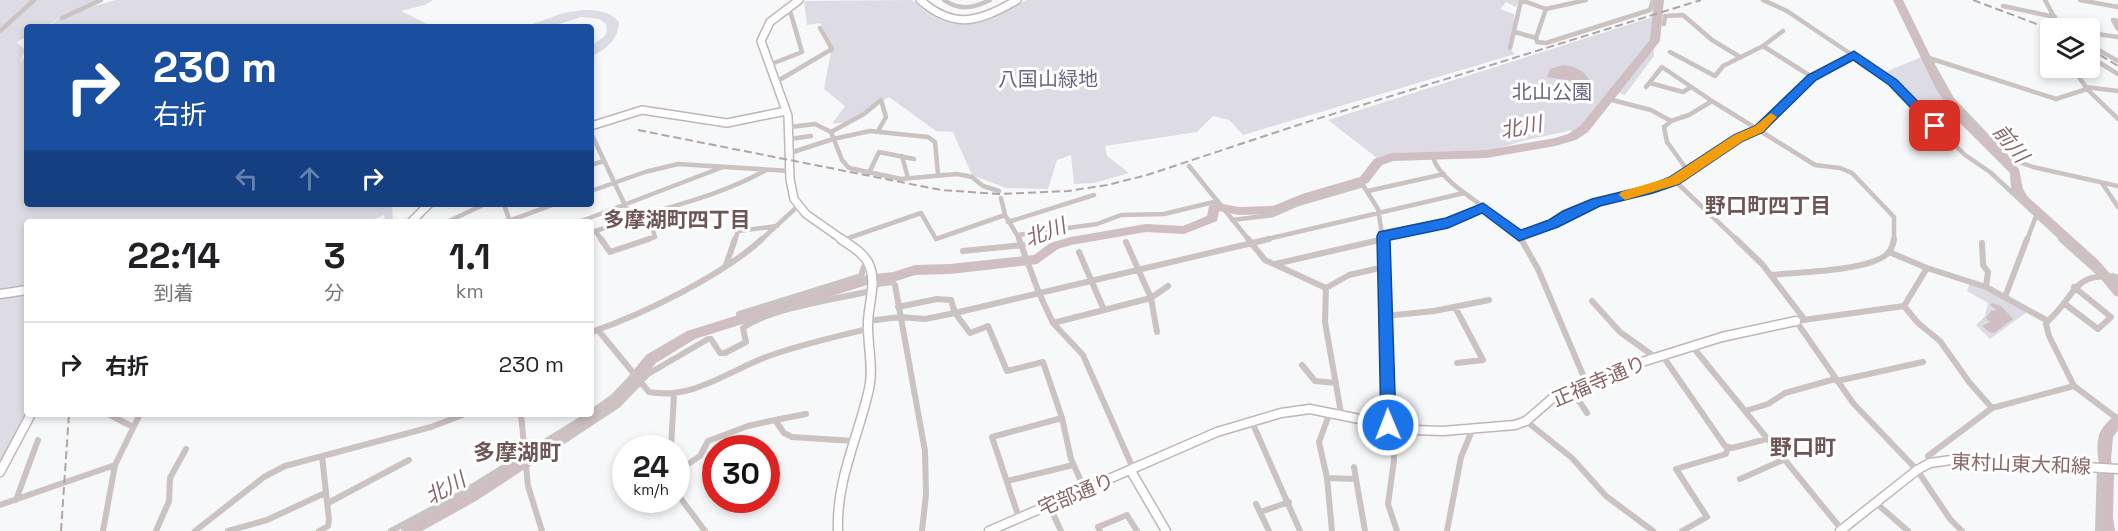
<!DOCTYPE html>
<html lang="ja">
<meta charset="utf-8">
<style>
body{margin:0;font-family:"Space Grotesk","Noto Sans JP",sans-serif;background:#f2f2f2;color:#202124;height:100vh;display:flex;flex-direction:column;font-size:22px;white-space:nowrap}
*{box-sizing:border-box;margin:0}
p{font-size:20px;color:#757577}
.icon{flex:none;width:33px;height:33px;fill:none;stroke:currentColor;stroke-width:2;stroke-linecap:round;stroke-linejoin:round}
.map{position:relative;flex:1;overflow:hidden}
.details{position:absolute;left:24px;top:219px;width:570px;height:198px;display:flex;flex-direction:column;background:#fff;border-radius:6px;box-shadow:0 3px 9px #0003}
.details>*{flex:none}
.top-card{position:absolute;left:24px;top:24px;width:570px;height:183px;border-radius:6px;box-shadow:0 3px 9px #0003;background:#1a4fa0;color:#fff;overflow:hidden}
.tools{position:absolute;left:2040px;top:18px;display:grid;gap:12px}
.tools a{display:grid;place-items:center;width:60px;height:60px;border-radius:6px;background:#fff;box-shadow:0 3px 9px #0003;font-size:30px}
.speed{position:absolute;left:612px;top:435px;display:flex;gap:12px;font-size:30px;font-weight:700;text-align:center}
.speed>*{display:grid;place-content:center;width:78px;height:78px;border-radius:50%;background:#fff;box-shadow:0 3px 9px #0003;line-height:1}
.speed small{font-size:15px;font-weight:400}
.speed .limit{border:9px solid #d22;background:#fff;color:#111}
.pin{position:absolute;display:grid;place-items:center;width:51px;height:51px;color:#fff;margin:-26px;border-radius:12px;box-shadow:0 3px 9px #0006}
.me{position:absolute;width:66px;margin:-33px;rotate:359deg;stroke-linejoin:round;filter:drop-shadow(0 0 4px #0008)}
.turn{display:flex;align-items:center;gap:21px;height:126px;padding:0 30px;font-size:27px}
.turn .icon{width:78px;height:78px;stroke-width:2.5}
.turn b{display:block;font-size:42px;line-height:51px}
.lanes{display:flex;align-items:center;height:57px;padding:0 30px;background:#0003;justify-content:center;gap:30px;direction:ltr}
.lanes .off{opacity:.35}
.eta{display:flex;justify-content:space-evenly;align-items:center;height:102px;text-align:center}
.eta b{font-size:36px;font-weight:700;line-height:42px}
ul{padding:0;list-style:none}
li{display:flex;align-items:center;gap:18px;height:84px;padding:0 30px;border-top:2px solid #e0e0e0}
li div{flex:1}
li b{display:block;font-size:22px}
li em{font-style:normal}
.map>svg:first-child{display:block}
</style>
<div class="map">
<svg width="2118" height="531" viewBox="0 0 2118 531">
<rect width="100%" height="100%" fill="#f7f8f9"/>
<path fill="#dddce5" d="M0 0H101L68 13 116 0H433L425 5 401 11 433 27H48L67 12 46 27H27V36L17 42 25 50 20 63 27 54V204H392L393 221 386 222 384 215 369 222H27V284L0 289Z
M912 0C951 39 985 25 1026 0H1519L1516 7 1506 2 1500 9 1514 14V32L1508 47 1515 54 1243 135 1229 120 1213 116 1197 132 1105 146 1107 156 1129 173 1094 183 1074 184 1071 155 1057 160 1048 189 1006 188 972 175 953 132 936 131 889 97 847 122 832 124 845 106 824 89 832 46 820 23 807 25 804 1Z
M584 10C598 10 609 11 619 22 618 40 606 49 591 57V46L604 37 607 32 606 24 599 19 581 17 550 27H525L563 13Z
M1656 16 1653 40 1654 56 1625 95 1610 90 1579 127 1573 130 1522 141 1494 150 1394 153 1377 158 1328 120Z
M1924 56 1951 104 1920 108 1883 73Z
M1970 282 2027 312 1990 339 1976 325 1985 316 1988 303 1967 291Z
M27 294V413L0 464V297Z"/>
<path fill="#cfbec2" d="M1563 65C1574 66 1584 70 1589 80L1588 88 1579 82 1547 77 1550 69Z
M1992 303 2001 306 2013 319 1994 333 1989 332 1982 326 1990 322 1986 318 1991 311 1997 310 1990 305Z"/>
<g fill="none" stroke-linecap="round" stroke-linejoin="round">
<path fill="#cfbec2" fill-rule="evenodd" d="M1654 0H1664L1660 41 1588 132 1576 140 1555 146 1487 158 1393 161 1382 165 1368 183 1309 200 1274 214 1239 215 1219 211 1217 221 1184 234 1146 232 1071 245 1058 249 1037 264 950 274 915 275 893 282 867 285 695 339 656 363 622 405 476 501 422 531H401L403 526 466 493 586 414H591V411L612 397 646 355 687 331 867 275 893 272 915 265 950 264 1034 255 1050 243 1071 237 1146 224 1183 226 1207 216 1209 206 1218 203 1239 207 1273 206 1302 194 1360 177 1374 159 1392 153 1487 150 1555 138 1568 134 1580 126 1650 40Z
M1893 0H1903L1945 86 1967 116 2019 169 2023 189 2028 197 2099 261 2118 283V297L2114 295 2091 267 2020 203 2011 190 2010 173 1959 122 1936 89Z
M2118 414V430L2113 437 2111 460 2114 475 2113 517 2115 531H2101C2098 513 2100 496 2100 478 2100 464 2095 450 2099 435 2101 428 2111 417 2118 414Z"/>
<g stroke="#c1b6b7" stroke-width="10">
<path id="secondary-far1" d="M799 0 770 22 761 41 788 116 790 179 794 199 806 214 843 240
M920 0C955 31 980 21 1017 0
M591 126 642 110 727 123 786 111
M411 222 429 204"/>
</g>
<g stroke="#c1b6b7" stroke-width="11">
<path id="secondary" d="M0 294 27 290
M1131 471 1166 531
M0 472 31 414
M838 531C836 480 858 438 869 389 874 367 867 344 868 321 869 304 876 283 870 267 866 254 851 246 841 239
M989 531 1217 432 1281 413 1310 409 1414 430 1443 431 1515 425 1526 421 1555 396 1613 371 1722 337 1796 321
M1840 531 1917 470 1930 463 1958 459 2118 469"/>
</g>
<path stroke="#cbc2c2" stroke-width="4.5" d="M944 0C959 11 974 8 990 0
M1521 0 1546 9 1586 0
M1763 0 1787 11 1888 79 1965 155 1990 172 2063 240
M2045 0 2060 28
M2080 0 2118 7
M2003 6 2055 17
M1546 9 1536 38 1537 42 1546 43 1650 10 1653 0
M62 18 101 0
M2118 21 2113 20 2118 29
M1664 24 1665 16 1683 15 1712 40 1740 57
M0 31 34 0
M1515 32 1536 38
M2090 33 2118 37
M2090 45 2118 61
M1763 46 1783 31
M1510 48 1521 1
M1670 52 1715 76 1723 66 1763 46 1812 77
M2090 57 2118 74
M769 65 802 52 791 14 783 10
M2073 68 2087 89 2118 119
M776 82 832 49 820 28
M1650 83 1683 92 1691 87
M1646 87 1662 67 1712 101
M2085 87 2118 91
M2087 89 2056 99 1929 58 1952 99 2008 158 2033 167 2118 186
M1612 100 1651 110 1671 121
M1935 126 1970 120
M790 127 815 124 831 132 842 160 849 168 901 179 957 174 972 177 983 186 999 191
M831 132 864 114 881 100 886 117 878 131
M591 133 632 220
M790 139 811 136
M790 153 833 139 870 131 928 137 935 142 938 174
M902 156 908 178
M1433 157C1441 188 1506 214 1522 240
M591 165 604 161
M1189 166 1249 240
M1688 171 1667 142 1664 127 1671 121 1689 115 1712 101 1815 165 1840 168 1852 173 1894 217V240
M869 173 879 152 914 159
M1674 180 1737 240
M2102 183 2118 207
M591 191 645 172 678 164 790 171
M1368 191 1444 174
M504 204 510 222
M1005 215 1020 240
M1232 220 1273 215 1298 204 1363 185 1378 209 1383 240
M447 222 485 204
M506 222 555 204
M579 222 723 167
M1008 222 1094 195
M595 231 602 240
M591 233C649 210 711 201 766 170
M1018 235 1097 224 1121 215 1164 214 1218 201
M1383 236 1448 223 1483 207
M1519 236 1597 202 1653 189 1674 180 1739 138 1759 129 1812 77 1854 54
M645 240 655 237 649 215
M735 240 738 231 777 226
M761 240 798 206
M843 240 921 213 936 239 1005 215 1001 198
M1263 240 1464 193
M1378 240 1384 239
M2027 240 2036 216"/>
<path stroke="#cbc2c2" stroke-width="6" d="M601 239 610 252 649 239
M1019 239 1039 293 1053 323 1083 355 1132 466 1131 471
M1248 239 1265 260 1326 288
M1383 239 1388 425
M1521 239 1538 269 1586 382
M1736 239 1762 264 1805 320
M2061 239 2099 273
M843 240 846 239
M1126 242 1151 298 1157 332
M1982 243 1983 265 1988 272 1986 287
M963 251 1023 245
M1079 252 1104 310 1151 298 1168 286
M1889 252 1927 268 1986 287 2048 321
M1275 264 1384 239
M726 265 735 239
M1927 268 1904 306 1796 321 1853 403 1917 470 1950 519 1962 531
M1771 275C1798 272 1866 271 1886 255 1891 251 1893 245 1894 239
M2113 276 2118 284
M871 285 892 282 895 285 925 451 926 494 922 531
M2005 297 2027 239
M1592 301 1620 332 1655 357
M2065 304 2098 329 2111 317 2074 287
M1904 306 1918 323 1940 341 1969 382 1992 408
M898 307 937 299 951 300 955 313 970 333 988 326 1007 371 1043 362 1062 418
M1455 307 1483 360 1457 363
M739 314 861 276 864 267 869 262
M1385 316 1434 311 1489 300
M868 321 900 317 925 319 955 313 1269 239
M2048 321 2046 324 2049 336 2074 386 2118 419
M2048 321C2077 295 2071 272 2118 277
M1053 323 1104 310
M598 330 649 392C692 400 727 372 766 357 799 345 834 337 868 329
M591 332C642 315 723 275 762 239
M1692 346 1842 530
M1662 355 1725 446 1732 448 1767 439
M1302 365 1315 381 1336 383
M1837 381 1923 362
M1571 389 1587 413
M1745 411 1768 404 1785 393 1835 379
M591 413 613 397 634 375
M1341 413 1325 322 1326 288 1349 275 1384 267
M108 414 133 427
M521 414 528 486 542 531
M775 420 806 414
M1526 421 1572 458 1606 496 1653 531
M1252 422 1300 531
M1393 427 1394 460 1388 504 1397 531
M671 448 674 395
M1930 463 1928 456 1992 408 2074 386
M527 465 618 405 648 374 708 339H711L720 353H725L746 342 743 328C770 308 837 299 871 291
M1354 467 1356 479
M676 472 700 456 708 441 748 426 775 420 784 433 792 437 854 441
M1327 478 1319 442 1330 412
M1740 479 1783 460
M1007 481 1073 465
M676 492 705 531
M16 500 38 440
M328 503 409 460
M1876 503 1908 531
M1256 504 1269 531
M0 505 115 465
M1049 505 1061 531
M1260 512 1289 502
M1019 518 992 437 1062 418 1071 459 1085 490
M103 531 115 465 140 414
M156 531 169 501 170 478 186 449
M195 531 264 477 285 466 431 427 465 414
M228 531 267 520 325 493
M319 531 328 526 329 520 322 456
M391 531 462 493 590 414
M1100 531 1098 527 1127 515 1137 531
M1332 531 1327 478 1356 479 1365 531
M1447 531 1461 457 1471 433 1469 428
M1682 531 1707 517 1676 469 1726 454 1728 447
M2098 531 2100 467"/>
<use href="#secondary-far1" stroke="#fff" stroke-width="7"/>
<use href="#secondary" stroke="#fff" stroke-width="8"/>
<path stroke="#b2a5a5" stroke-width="2" stroke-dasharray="8 4" stroke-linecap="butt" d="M1973 0 2050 29
M2090 49 2118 66
M638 130 941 190 999 194 1068 191 1107 185 1147 175 1304 123 1701 0
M61 531 69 414"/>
</g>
<path fill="#1a73e8" stroke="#114b97" stroke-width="1.5" d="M1854 51 1897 80 1939 123V129H1931L1889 85 1853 60 1816 80 1763 132 1743 141 1679 184 1653 193 1600 206 1558 227 1519 241 1482 213 1448 228 1390 240 1396 425 1394 430 1388 432 1383 430 1381 425 1377 236 1379 232 1446 218 1483 203 1521 230 1549 220 1563 211 1592 199 1650 185 1670 177 1734 135 1755 126 1808 75Z"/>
<path fill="#f59e0b" d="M1771 113 1777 117 1763 132 1743 141 1679 184 1625 200 1619 195 1621 192 1670 177 1734 135 1755 126Z"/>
<g text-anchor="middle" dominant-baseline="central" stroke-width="6" stroke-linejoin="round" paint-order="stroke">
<g font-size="20" fill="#6e6680" stroke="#fff">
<text x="1048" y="79">八国山緑地</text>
<text x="1552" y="92">北山公園</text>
</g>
<g font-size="20" fill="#896668" stroke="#fff">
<text transform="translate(1599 381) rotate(-23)">正福寺通り</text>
<text transform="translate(2021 464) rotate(2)">東村山東大和線</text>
<text transform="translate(1076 494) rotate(-22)">宅部通り</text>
</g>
<g font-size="21" font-style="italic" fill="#8b686f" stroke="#fff">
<text transform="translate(1521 127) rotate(-11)">北川</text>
<text transform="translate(2011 143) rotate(51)">前川</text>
<text transform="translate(1045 232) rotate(-21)">北川</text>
<text transform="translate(445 488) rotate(-29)">北川</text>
</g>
<g font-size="21" font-weight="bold" fill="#6e5556" stroke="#fff">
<text x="1768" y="205">野口町四丁目</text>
<text x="677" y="219">多摩湖町四丁目</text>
</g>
<g font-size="22" font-weight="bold" fill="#6e5556" stroke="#fff">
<text x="1803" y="447">野口町</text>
<text x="517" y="452">多摩湖町</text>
</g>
</g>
</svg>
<div class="tools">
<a><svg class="icon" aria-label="layers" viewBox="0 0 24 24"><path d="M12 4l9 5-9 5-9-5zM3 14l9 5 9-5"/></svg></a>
</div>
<div class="speed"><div>24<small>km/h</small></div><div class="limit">30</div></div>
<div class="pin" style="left:1935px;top:126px;background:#d93025"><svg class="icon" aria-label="arrive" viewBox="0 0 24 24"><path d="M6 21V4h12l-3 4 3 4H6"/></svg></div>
<svg class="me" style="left:1388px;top:425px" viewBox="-20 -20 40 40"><circle r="17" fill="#1a73e8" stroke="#fff" stroke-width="3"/><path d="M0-11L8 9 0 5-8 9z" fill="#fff"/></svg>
<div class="top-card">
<div class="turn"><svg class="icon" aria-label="right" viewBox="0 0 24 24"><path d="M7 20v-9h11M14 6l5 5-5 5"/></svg><div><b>230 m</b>右折</div></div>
<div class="lanes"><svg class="icon off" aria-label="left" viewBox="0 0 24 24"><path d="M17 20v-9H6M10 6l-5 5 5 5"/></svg><svg class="icon off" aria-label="ahead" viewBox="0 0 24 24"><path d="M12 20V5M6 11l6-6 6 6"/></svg><svg class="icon" aria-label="right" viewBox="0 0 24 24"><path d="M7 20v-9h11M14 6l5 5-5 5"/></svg></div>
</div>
<section class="details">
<div class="eta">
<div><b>22:14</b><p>到着</p></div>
<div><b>3</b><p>分</p></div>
<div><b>1.1</b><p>km</p></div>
</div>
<ul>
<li><svg class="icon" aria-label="right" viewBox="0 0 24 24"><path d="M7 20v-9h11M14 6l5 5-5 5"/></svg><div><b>右折</b></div><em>230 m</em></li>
</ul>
</section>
</div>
